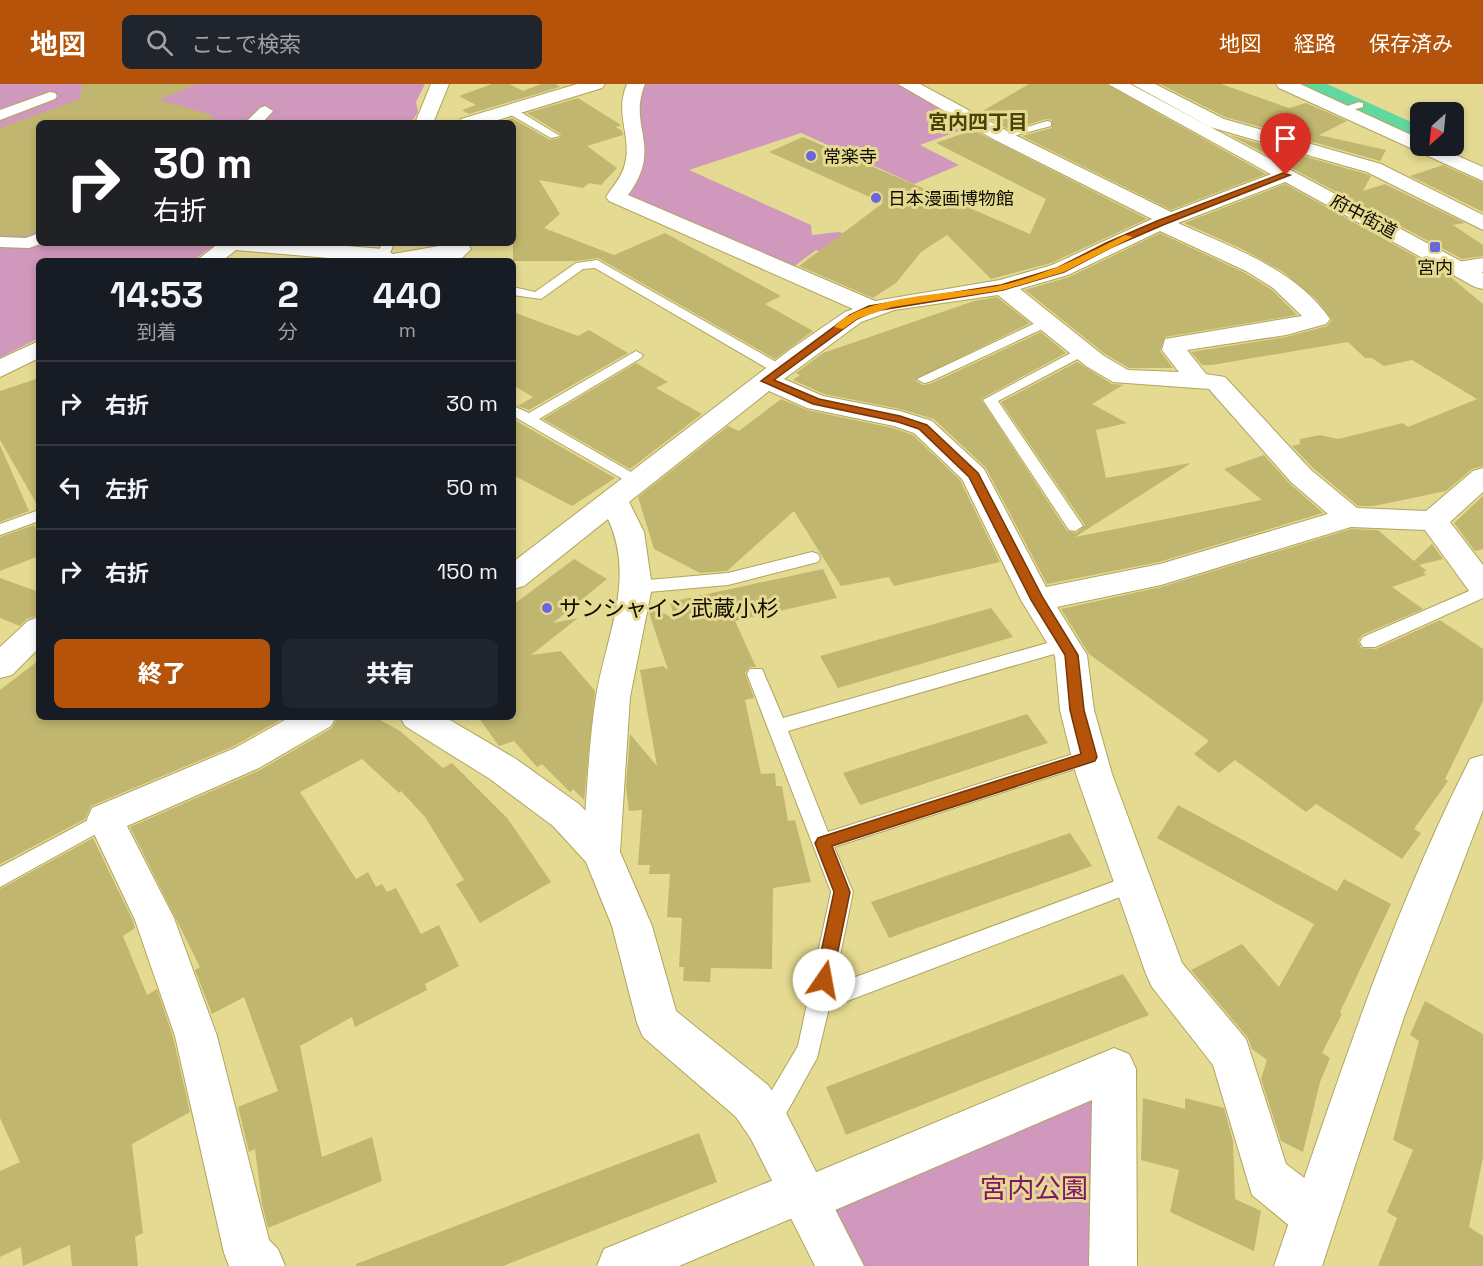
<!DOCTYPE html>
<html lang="ja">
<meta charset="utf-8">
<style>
body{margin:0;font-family:"Space Grotesk","Noto Sans JP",sans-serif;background:#20242c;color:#f1f3f6;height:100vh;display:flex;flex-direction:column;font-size:22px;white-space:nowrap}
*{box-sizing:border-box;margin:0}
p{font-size:20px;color:#9ea1a6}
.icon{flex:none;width:33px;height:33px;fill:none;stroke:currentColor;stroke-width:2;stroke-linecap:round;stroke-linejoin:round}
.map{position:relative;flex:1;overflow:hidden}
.drawer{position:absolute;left:36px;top:174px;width:480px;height:462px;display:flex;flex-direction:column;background:#171b24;border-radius:9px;box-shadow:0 3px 9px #0003}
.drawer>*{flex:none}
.hud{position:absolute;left:36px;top:36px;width:480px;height:126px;border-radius:9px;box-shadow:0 3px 9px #0003;background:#202124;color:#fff;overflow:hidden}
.needle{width:39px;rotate:207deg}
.tools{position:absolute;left:1410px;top:18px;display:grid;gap:12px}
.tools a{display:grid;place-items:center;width:54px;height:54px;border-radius:9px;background:#171b24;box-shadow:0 3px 9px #0003;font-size:30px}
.pin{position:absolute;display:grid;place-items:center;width:51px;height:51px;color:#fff;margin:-62px -26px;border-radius:50% 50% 50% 0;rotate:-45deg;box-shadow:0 0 6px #0007}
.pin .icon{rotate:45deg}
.me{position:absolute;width:66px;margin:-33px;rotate:12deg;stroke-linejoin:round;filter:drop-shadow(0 0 4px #0008)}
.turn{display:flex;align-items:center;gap:21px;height:126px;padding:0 18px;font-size:27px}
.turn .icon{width:78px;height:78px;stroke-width:2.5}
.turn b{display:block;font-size:42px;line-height:51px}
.eta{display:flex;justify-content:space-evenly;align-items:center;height:102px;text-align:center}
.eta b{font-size:36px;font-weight:800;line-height:42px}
.button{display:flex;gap:12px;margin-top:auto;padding:12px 18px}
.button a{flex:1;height:69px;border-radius:9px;background:#b45309;color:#fff;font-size:24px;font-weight:800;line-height:69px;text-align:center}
.button a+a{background:#20242c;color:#f1f3f6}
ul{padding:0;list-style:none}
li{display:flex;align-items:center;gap:18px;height:84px;padding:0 18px;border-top:2px solid #363941}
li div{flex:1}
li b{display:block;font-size:22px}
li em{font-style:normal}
header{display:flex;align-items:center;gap:36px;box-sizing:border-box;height:84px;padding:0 30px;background:#b45309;color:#fff}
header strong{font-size:28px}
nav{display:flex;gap:33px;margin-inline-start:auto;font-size:21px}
.search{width:420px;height:54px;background:#20242c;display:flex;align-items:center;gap:15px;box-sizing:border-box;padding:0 21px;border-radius:9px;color:#9ea1a6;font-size:22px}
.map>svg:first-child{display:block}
</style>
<header>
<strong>地図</strong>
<div class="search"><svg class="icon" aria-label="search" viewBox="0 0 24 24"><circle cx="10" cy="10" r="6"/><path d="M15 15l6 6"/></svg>ここで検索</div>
<nav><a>地図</a><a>経路</a><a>保存済み</a></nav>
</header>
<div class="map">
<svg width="1483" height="1182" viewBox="0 0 1483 1182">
<rect width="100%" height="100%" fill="#e5da91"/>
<path fill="#d098bc" d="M0 0H425L416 18 418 28 411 39H39V159H218L192 177H39V254L0 274Z
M642 0H897L972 42 920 61 959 81 914 100 801 49 689 86 811 141 812 151 839 148 856 153 836 174 816 166 792 184 624 111 638 95 643 79 634 11Z
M1114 985 1113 1182H840L807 1115Z"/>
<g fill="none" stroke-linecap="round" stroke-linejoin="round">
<path fill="#61d8a0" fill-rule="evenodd" d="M1284 0H1327L1420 42V62H1433L1420 65 1408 62 1289 7Z"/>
</g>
<path fill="#c1b66f" d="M82 0H197L159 16 212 31 211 39H39V146L25 152 0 151V44L80 15Z
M492 0H509L523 7 541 0H556L560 3 469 30 462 26 476 21 459 12Z
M1029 0H1106L1266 90 1171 126 1022 52 1052 44V36L1046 35 1010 46 979 29Z
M1160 0H1221L1289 24 1306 19 1347 37 1319 51 1386 66 1380 77 1225 33Z
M578 14 621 41 616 43 622 47 623 51 587 62 617 84 601 101 589 99 583 104 539 96 560 130 544 144 614 171 665 149 781 212 765 220 813 247 775 275 598 174 575 177H513V39H496L512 34 550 56 560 54 561 50 527 29Z
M973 46 1147 135 1051 179 991 195 947 151 921 168 896 199 873 214 799 182 883 119 769 68 803 53 1030 150 1046 115 936 59Z
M1230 51 1366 90 1371 92 1363 107 1385 100 1465 139 1453 141 1483 161V172L1462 175Z
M1443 81 1483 99V128L1410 92Z
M1285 100 1447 190 1483 220V382L1472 385 1446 407 1374 422H1358L1313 384 1292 362 1300 360V355L1320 351 1338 355 1403 339 1408 343 1477 315 1412 276 1384 282 1372 274H1365L1348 258 1212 281H1202L1191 268 1286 253 1327 242 1332 236 1317 216 1282 187 1242 165 1184 139Z
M1160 149 1245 189 1272 206 1297 231 1165 253 1160 267 1173 284H1129L1105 270 1025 206 1069 193Z
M997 213 1030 239 915 296 923 301 930 300 1041 248 1066 269 981 315 1067 447 1076 449 1085 441 1001 318 1077 278 1112 300 1123 301 1092 320 1127 339 1096 346 1106 394 1191 379 1075 453 1262 416 1224 385 1264 371 1289 399 1323 429 1159 478 1047 500 986 384 934 335 900 325 824 310 793 296 800 291 796 289 823 269 974 217Z
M513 228 578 252 589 246 628 269 529 326 518 322 533 313 513 301Z
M636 279 668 298 656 304 702 330 630 385 543 335Z
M39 294V424L0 356V307Z
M781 315 807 326 893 344 913 351 960 396 1000 478 894 502 889 493 841 502 794 427 727 487 700 489 654 465 638 413 728 342 739 347Z
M513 335 615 394 572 422 513 391Z
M0 361 29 427 0 438Z
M1483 412V465L1475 467 1454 439Z
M34 441 39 452V472L0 487V453Z
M1351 445 1378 446 1414 477 1432 460 1443 475 1419 481 1427 487 1423 488 1426 491 1392 503 1423 525 1362 551 1358 557 1361 564 1376 565 1440 536 1483 565V617L1445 695 1448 697 1414 745 1421 749 1402 775 1316 720 1306 728 1235 676 1219 689 1194 670 1209 657 1089 570 1061 525 1161 503Z
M574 475 607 495 553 539 578 534 531 571 561 567 595 607 584 716 573 705 570 708 542 680 537 683 514 657 499 662 478 633H513V521Z
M823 485 837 514 735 537 756 583H750L745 589 754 614 745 616 761 690 775 689 776 702H782L788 737 795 736 811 798 773 804 772 885 711 884 710 898 683 897 684 883H679L682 834 667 833 670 790H649L650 781H638L642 726 629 727 626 703 630 650 657 682 640 586 663 582 668 586 649 529 651 521 675 536 670 518Z
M0 494 39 508V531L27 535 20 542 0 534Z
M991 524 1013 553 838 604 820 572Z
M39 576V633H285L234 662 91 722 85 735 0 780V606Z
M1027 630 1048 659 860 721 843 689Z
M338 633H375L400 647 443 684 452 679 508 735 551 798 480 839 456 800 464 796 425 733 401 707 399 709 362 675 300 708 356 795 368 788 376 803 382 800 387 808 396 804 421 850 439 841 459 882 425 900 427 906 355 943 352 933 300 962 322 1073 372 1053 382 1097 268 1144 262 1120 255 1065 249 1068 238 1023 278 1007 244 913 212 930 195 886 200 883 130 743 260 686 332 644Z
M1178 721 1337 807 1344 795 1391 820 1340 928 1342 930 1322 969 1330 974 1320 998 1303 1068 1281 1057 1261 995 1267 976 1252 965 1248 954 1191 886 1242 860 1279 903 1314 840 1157 754Z
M1070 749 1092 782 889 854 871 818Z
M93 754 133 837 135 844 123 852 147 911 157 905 173 953 190 1028 132 1060 143 1149 135 1153 138 1182H72L70 1161 23 1182 21 1163 0 1173V1087L20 1078 0 1034V805Z
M1123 890 1149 931 846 1051 826 1003Z
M1425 917 1483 950V1073L1469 1143 1483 1152V1182H1378L1397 1134 1387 1128 1413 1066 1393 1056 1419 957 1410 951Z
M1143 1014 1185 1025V1014L1224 1024 1233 1057 1235 1115 1261 1127 1254 1167 1170 1128 1179 1086 1141 1076Z
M699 1049 717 1098 503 1182H356V1180Z"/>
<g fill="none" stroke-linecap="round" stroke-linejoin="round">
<g stroke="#b0a55e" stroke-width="2">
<path id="service" d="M1359 18 1363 19V23L1341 29 1336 26Z
M506 24H514L560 52 551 54 506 28Z
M1047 37 1051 38V42L1002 55 997 52Z
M382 159H394L389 172 383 176 377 172Z
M597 176 785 283 787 286 780 290 775 289 595 184 583 185 541 215 513 211V203L535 208 576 179Z
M1046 234 1053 238 1051 241 929 298 924 299 917 295Z
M1082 263 1089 267 1087 270 998 317 1083 442 1075 447 1069 446 983 316Z
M636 267 643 271 641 274 539 335 643 395 646 398 643 401H633L513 332V322L529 329Z
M39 426V437L0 451V440Z
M812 468 818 470 820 474 818 478 728 501 637 509 629 503 637 497 728 489Z
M1483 501V514L1375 563H1363L1360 558 1363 553Z
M1065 554 1071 555 1074 560 1071 565 788 647 828 748 1089 665 1096 668 1099 673 1096 678 834 763 853 808 834 901 1134 790 1141 793 1144 799 1141 805 829 924 817 974 777 1046 768 1049 759 1046 756 1037 759 1028 798 962 831 808 747 590 750 585H762L783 634Z
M105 727 112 729 115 735 112 741 0 803V783Z"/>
</g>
<g stroke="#b0a55e" stroke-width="2">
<path id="pedestrian" d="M50 8 55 9 57 12 55 15 0 36V26Z
M265 22 273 27 262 39H245L260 24Z
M39 149V159H43L29 164 0 163V153L26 154Z"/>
</g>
<g stroke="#b0a55e" stroke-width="2">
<path id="minor" d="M577 0H605L602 4 488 39H459L461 35Z
M627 0H645C627 44 664 62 628 111L875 217 1000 196 1052 181 1152 135 995 56 898 0H920L1009 48 1171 128 1279 87H1293L1296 91 1293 95 1178 139C1232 164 1295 184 1330 235L1326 240 1286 251 1187 266 1206 290 1225 293 1311 386 1357 424 1426 427 1473 387 1483 384V408L1450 438 1483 481V514L1472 511 1425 446 1351 443 1161 501 1057 523 1087 571 1094 626 1112 690 1182 879 1246 955 1286 1080 1332 1115 1338 1132 1332 1149 1315 1155 1298 1149 1252 1111 1213 981 1152 903 1146 890 1076 690 1060 626 1055 572 1021 516 962 395 914 349 894 342 807 324 769 307 629 418 644 448 652 503 630 613 620 768 614 779 601 784 588 779 582 768C587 717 588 664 596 613 606 552 636 495 608 435L524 502 513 505V478L791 265 845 228 853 225 609 117 606 113C613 102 622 93 625 80 632 51 614 30 627 0ZM1160 147 1246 187 1273 204 1302 232 1165 255 1162 266 1179 288 1128 286 1104 272 1020 205 1068 191ZM998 211 1086 282 1113 298 1209 305 1291 398 1328 430 1160 480 1046 503 984 385 932 337 900 327 823 312 784 295 861 238 894 226Z
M1132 0H1155L1224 35 1381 80 1483 131V146L1367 88 1210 43Z
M1276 0H1300L1420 55V62H1435L1483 83V97L1279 4Z
M225 159H311L383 165 393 170 456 159 468 160 471 165 459 177H364L236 166 228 164Z
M1483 174V188L1459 191 1451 189 1448 184 1451 179Z
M39 533V564L12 591 0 594V563L28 537Z
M290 633H336L331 642 259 684 127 742 174 834 217 952 269 1156 278 1165 285 1182H229L224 1169 175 952 135 836 87 735 92 724 235 664Z
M1114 964 1129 970 1136 985 1137 1182H1089L1092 1016 807 1138 795 1133 679 1182H597L604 1165 803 1084 814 1089Z"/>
</g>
<g stroke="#b0a55e" stroke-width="2">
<path id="tertiary" d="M431 0H449L433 39H415Z
M219 159H245L222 177H196Z
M39 257V274L0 293V275Z
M400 633H445L516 675 579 720 614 757 620 768 652 842 676 927 768 1001 783 1023 864 1182H815L751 1055 736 1033 643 953 637 939 612 842 586 778 553 742 490 695 405 642Z
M1483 671V726L1405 930 1322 1182H1274C1333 1012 1388 836 1470 675Z"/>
</g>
<g stroke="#b0a55e" stroke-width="2">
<path id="trunk" d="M1108 0H1130L1483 189V205L1475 203Z"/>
</g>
<use href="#service" fill="#fff" fill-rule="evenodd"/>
<use href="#pedestrian" fill="#fff" fill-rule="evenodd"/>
<use href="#minor" fill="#fff" fill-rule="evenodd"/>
<use href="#tertiary" fill="#fff" fill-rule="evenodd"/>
<use href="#trunk" fill="#fff" fill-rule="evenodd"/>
</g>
<path fill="#b45309" stroke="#753606" stroke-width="1.5" d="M1283 89 1290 91 1163 141 1112 163 1064 188 1003 206 875 227 857 235 774 296 819 315 900 332 927 341 978 389 1043 514 1078 571 1084 626 1097 673 1095 677 832 762 850 808 832 896 830 901 824 903 818 901 815 896 834 808 815 759 818 754 1081 670 1070 626 1065 571 1031 516 969 393 919 345 898 338 813 320 761 297 850 231 869 222 1001 201 1057 184 1106 159 1157 137Z"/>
<path fill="#f59e0b" d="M1125 151 1133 153 1064 188 1003 206 892 223 857 235 843 245 834 243C867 209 956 211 1002 201 1046 191 1085 171 1125 151Z"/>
<g fill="#6966df" stroke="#e5da91" stroke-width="2">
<circle cx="811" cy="72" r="6"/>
<circle cx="876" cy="114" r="6"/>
<rect x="1429" y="157" width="12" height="12" rx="3"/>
<circle cx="547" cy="524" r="6"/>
</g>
<g text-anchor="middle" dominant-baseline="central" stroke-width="6" stroke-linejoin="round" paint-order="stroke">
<g font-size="18" fill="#100c00" stroke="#e5da91" text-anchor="start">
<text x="823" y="72">常楽寺</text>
<text x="888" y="114">日本漫画博物館</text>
<text x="1435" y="183" text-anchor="middle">宮内</text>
</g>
<g font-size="18" fill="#100c00" stroke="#e5da91">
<text transform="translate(1364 132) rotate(28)">府中街道</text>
</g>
<g font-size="20" font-weight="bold" fill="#4a4206" stroke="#e5da91">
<text x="978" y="38">宮内四丁目</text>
</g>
<g font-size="22" fill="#100c00" stroke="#e5da91" text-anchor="start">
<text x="559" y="524">サンシャイン武蔵小杉</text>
</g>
<g font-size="27" fill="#831568" stroke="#e5da91">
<text x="1034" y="1104">宮内公園</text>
</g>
</g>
</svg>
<div class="tools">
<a><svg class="needle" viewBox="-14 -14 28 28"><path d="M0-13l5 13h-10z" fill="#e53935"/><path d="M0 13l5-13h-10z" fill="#9ea1a6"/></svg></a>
</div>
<div class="pin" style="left:1286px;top:91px;background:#d93025"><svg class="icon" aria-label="arrive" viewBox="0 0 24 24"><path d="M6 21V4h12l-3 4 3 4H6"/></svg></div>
<svg class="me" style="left:824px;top:896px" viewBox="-20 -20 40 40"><circle r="19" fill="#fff"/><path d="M0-13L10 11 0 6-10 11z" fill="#b45309"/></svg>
<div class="hud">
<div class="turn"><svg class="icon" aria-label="right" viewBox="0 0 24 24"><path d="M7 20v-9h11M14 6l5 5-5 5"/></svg><div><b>30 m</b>右折</div></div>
</div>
<section class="drawer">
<div class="eta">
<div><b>14:53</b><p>到着</p></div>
<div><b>2</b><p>分</p></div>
<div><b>440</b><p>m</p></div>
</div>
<ul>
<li><svg class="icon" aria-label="right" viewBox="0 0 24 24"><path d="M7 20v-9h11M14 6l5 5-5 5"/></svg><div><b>右折</b></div><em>30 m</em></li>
<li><svg class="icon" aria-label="left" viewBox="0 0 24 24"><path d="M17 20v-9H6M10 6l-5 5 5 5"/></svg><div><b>左折</b></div><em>50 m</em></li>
<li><svg class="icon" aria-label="right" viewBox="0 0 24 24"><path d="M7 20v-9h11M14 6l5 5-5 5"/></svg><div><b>右折</b></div><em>150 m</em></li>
</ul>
<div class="button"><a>終了</a><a>共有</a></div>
</section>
</div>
